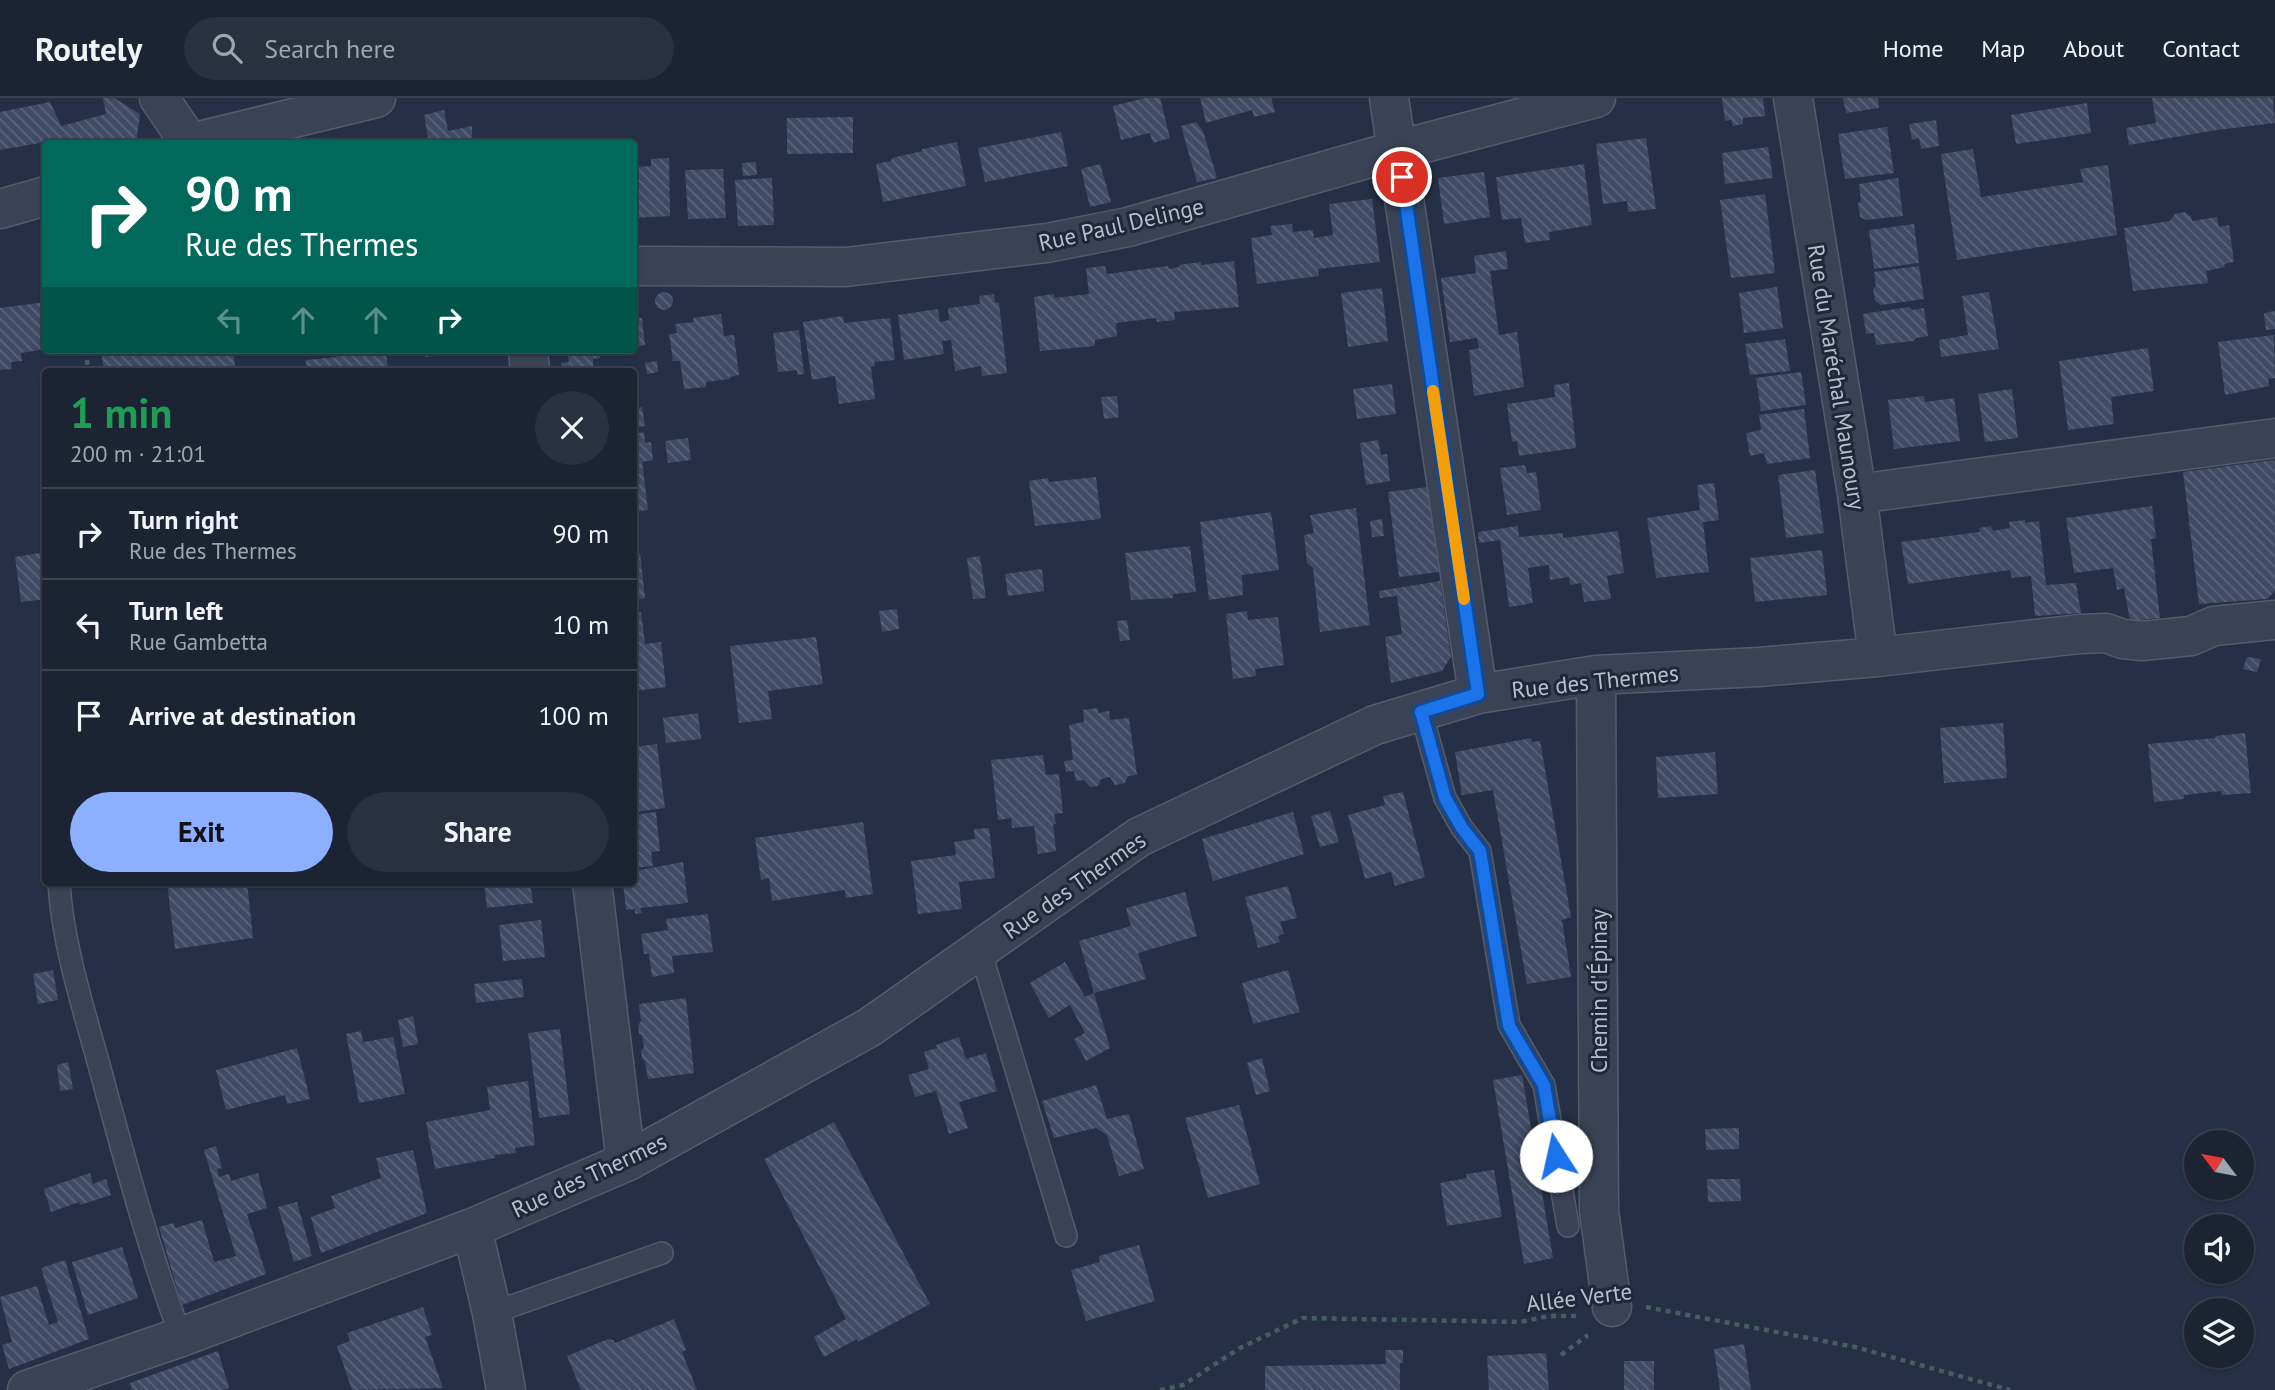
<!DOCTYPE html>
<meta charset="utf-8">
<style>
body{margin:0;font-family:"PT Sans",sans-serif;background:#293040;color:#f1f3f6;height:100vh;display:flex;flex-direction:column;font-size:26px;white-space:nowrap}
*{box-sizing:border-box;margin:0}
p{font-size:23px;color:#a0a4ac}
.icon{flex:none;width:38px;height:38px;fill:none;stroke:currentColor;stroke-width:2;stroke-linecap:round;stroke-linejoin:round}
.map{position:relative;flex:1;overflow:hidden}
.side{position:absolute;left:42px;top:270px;width:595px;height:518px;display:flex;flex-direction:column;background:#1c2434;border-radius:7px;box-shadow:0 2px 5px #0004,0 0 0 2px #3a414f}
.side>*{flex:none}
.hud{position:absolute;left:42px;top:42px;width:595px;height:214px;border-radius:7px;box-shadow:0 2px 5px #0004,0 0 0 2px #3a414f;background:#00695c;color:#fff;overflow:hidden}
.needle{width:46px;rotate:302deg}
.fabs{position:absolute;left:2184px;top:1032px;display:grid;gap:14px}
.fabs a{display:grid;place-items:center;width:70px;height:70px;border-radius:50%;background:#1c2434;box-shadow:0 2px 5px #0004,0 0 0 2px #3a414f;font-size:35px}
.pin{position:absolute;display:grid;place-items:center;width:60px;height:60px;color:#fff;margin:-30px;border:4px solid #fff;border-radius:50%;box-shadow:0 2px 7px #0007}
.me{position:absolute;width:77px;margin:-38px;rotate:350deg;stroke-linejoin:round;filter:drop-shadow(0 0 5px #0008)}
.turn{display:flex;align-items:center;gap:24px;height:147px;padding:0 28px;font-size:32px}
.turn .icon{width:91px;height:91px;stroke-width:2.5}
.turn b{display:block;font-size:49px;line-height:60px}
.lanes{display:flex;align-items:center;height:66px;padding:0 28px;background:#0003;justify-content:center;gap:35px;direction:ltr}
.lanes .off{opacity:.35}
.round{display:grid;place-items:center;flex:none;width:74px;height:74px;border-radius:37px;background:#293040}
.summary{display:flex;align-items:center;justify-content:space-between;height:119px;padding:0 28px}
h1{font-size:42px;font-weight:800;line-height:52px;color:#1e9e55}
.primary-button{display:flex;gap:14px;margin-top:auto;padding:14px 28px}
.primary-button a{flex:1;height:80px;border-radius:42px;background:#8dafff;color:#111;font-size:28px;font-weight:800;line-height:80px;text-align:center}
.primary-button a+a{background:#293040;color:#f1f3f6}
ul{padding:0;list-style:none}
li{display:flex;align-items:center;gap:21px;height:91px;padding:0 28px;border-top:2px solid #3a414f}
li div{flex:1}
li b{display:block;font-size:26px}
li em{font-style:normal}
header{display:flex;align-items:center;gap:42px;box-sizing:border-box;height:98px;padding:0 35px;background:#1c2434;border-bottom:2px solid #3a414f}
header strong{font-size:33px}
nav{display:flex;gap:38px;margin-inline-start:auto;font-size:24px}
.search{width:490px;height:63px;background:#293040;display:flex;align-items:center;gap:18px;box-sizing:border-box;padding:0 24px;border-radius:38px;color:#a0a4ac;font-size:26px}
.map>svg:first-child{display:block}
</style>
<header>
<strong>Routely</strong>
<div class="search"><svg class="icon" aria-label="search" viewBox="0 0 24 24"><circle cx="10" cy="10" r="6"/><path d="M15 15l6 6"/></svg>Search here</div>
<nav><a>Home</a><a>Map</a><a>About</a><a>Contact</a></nav>
</header>
<div class="map">
<svg width="2275" height="1292" viewBox="0 0 2275 1292">
<defs>
<pattern id="building-back-hatch" width="6" height="6" patternUnits="userSpaceOnUse" patternTransform="scale(1.75)"><rect width="6" height="6" fill="#3f4b64"/><path d="M-1 5l2 2M0 0l6 6M5-1l2 2" fill="none" stroke="#596379"/></pattern>
</defs>
<rect width="100%" height="100%" fill="#253046"/>
<path fill="url(#building-back-hatch)" d="M103 0H114L140 16 136 46H51V43L0 52V14L50 4 61 28 106 16Z
M1145 0H1160L1170 40 1153 45 1150 35 1121 42 1113 8Z
M1200 0H1271L1275 14 1254 19 1252 12 1206 25Z
M1722 0H1763L1765 18 1743 20V26L1733 28 1731 22 1725 23Z
M1843 0H1878L1879 10 1846 15Z
M2152 0H2273L2275 25 2217 32 2129 47 2126 30 2156 25Z
M2087 5 2091 35 2016 46 2011 17Z
M444 12 448 33 472 28V46H429L424 17Z
M853 19V55L787 56V20Z
M1936 22 1939 48 1921 51 1919 40 1912 42 1909 26Z
M1196 24 1203 33 1217 80 1197 84 1181 28Z
M1887 29 1894 75 1845 81 1838 36Z
M1061 34 1068 68 985 84 978 50Z
M1646 40 1656 111 1628 114 1627 103 1603 106 1596 46Z
M957 44 966 88 883 104 876 66 891 63 892 60 922 53V51Z
M1768 49 1773 80 1725 86 1722 55Z
M1973 51 1981 99 2083 84 2080 71 2108 67 2117 137 1957 162 1941 56Z
M669 60 670 118 634 120V69L651 68V61Z
M756 64 757 77 743 78 742 65Z
M1100 66 1111 104 1090 109 1081 71Z
M1584 66 1592 127 1549 134 1550 142 1525 145 1521 120 1502 122 1496 79Z
M723 71 726 120 688 121 685 72Z
M1484 74 1490 119 1444 126 1438 80Z
M772 80 774 127 738 128 735 82Z
M1898 80 1903 118 1866 122 1860 119 1858 105 1861 104 1859 86Z
M1765 96 1775 175 1731 180 1720 102Z
M1372 101 1380 164 1318 171 1319 178 1257 186 1251 140 1272 137 1270 128 1292 126 1293 134 1313 132 1314 140 1333 137 1329 106Z
M2185 114 2191 119 2192 123 2217 119 2219 129 2229 127 2234 164 2224 166 2225 169 2206 173 2208 185 2133 193 2124 130 2170 123 2175 116Z
M1914 126 1919 165 1874 171 1869 132Z
M1506 153 1508 171 1490 173 1499 237 1517 234 1524 289 1474 298 1469 252 1479 250 1477 240 1450 244 1441 180 1476 175 1474 158Z
M1234 163 1239 209 1174 214 1175 222 1157 224 1156 220 1116 225 1117 238 1095 242V248L1040 253 1034 199 1054 196 1055 200 1089 196 1086 170 1105 168 1107 176 1168 168 1169 171 1179 169V167L1201 164V167Z
M1919 168 1924 201 1881 207 1875 203 1873 191 1876 188 1874 174Z
M1777 189 1783 230 1744 235 1739 195Z
M1382 190 1388 243 1348 249 1341 195Z
M1989 194 1999 251 1941 259 1939 242 1968 237 1962 198Z
M655 203a9 9 0 1 1 18 0a9 9 0 1 1-18 0Z
M994 196 995 204 999 205 1007 275 982 278 981 268 955 273 951 242 942 243 944 256 904 262 898 217 938 211 940 224 949 222 948 210 980 206 979 198Z
M46 204V251L21 255 22 263 11 264 12 271 0 272V210Z
M1909 209 1912 212 1924 210 1928 238 1916 240 1914 243 1876 247 1874 235 1866 236 1863 216Z
M2275 213V231L2266 232 2264 215Z
M721 216 724 238 734 237 739 277 730 279V281L706 284V289L684 291 680 263H673L669 236 677 235 675 226 694 224 693 220Z
M843 218 844 225 890 220 895 262 874 264 875 268 871 269 875 301 839 306 835 278 812 282 803 224Z
M634 220H642L645 247 634 249Z
M799 232 804 276 797 277V272L778 274 773 235Z
M2274 237 2275 280 2268 281 2269 288 2225 297 2218 244Z
M1785 241 1790 273 1750 277 1745 246Z
M2148 250 2154 293 2111 299 2114 326 2068 332 2059 263Z
M101 252H233L235 269 205 273H104Z
M336 252H386L388 273H307L306 262 336 259Z
M425 252H469V254L425 259Z
M567 252H610V255L600 257V260L593 261V270L563 273 561 265 569 264Z
M657 263 658 274 647 276 645 265Z
M1801 274 1806 307 1761 313 1756 280Z
M1569 285 1576 350 1519 358 1517 343 1512 344 1507 306 1555 299 1554 287Z
M1392 286 1396 316 1357 321 1353 291Z
M2012 291 2018 340 1985 344 1978 296Z
M634 297 637 310 642 309 645 328 634 330Z
M1117 298 1119 319 1104 321 1101 299Z
M1924 298 1925 304 1954 300 1960 343 1894 351 1888 302Z
M1804 311 1810 360 1767 366 1764 355 1750 358 1746 335 1761 332 1759 317Z
M644 334 645 345 651 344 653 362 642 364 648 412 634 414V336Z
M688 340 691 362 668 365 665 343Z
M1378 342 1381 357 1387 356 1390 383 1366 387 1360 345Z
M2273 362 2275 364V493L2267 501 2199 506 2183 374Z
M1525 367 1527 375 1536 374 1541 412 1507 417 1500 370Z
M1815 372 1824 435 1786 440 1778 377Z
M1096 379 1101 421 1035 428 1029 383 1048 380 1049 384Z
M1714 385 1719 422 1703 424 1709 474 1656 480 1647 420 1700 412 1697 387Z
M1427 389 1439 474 1399 479 1388 394Z
M2152 408 2156 440 2151 441 2160 520 2130 523 2124 490 2117 492 2113 470 2074 475 2066 420Z
M1356 410 1370 527 1320 534 1313 470 1307 465 1304 437 1314 435 1310 417Z
M1271 414 1279 472 1242 477 1243 497 1209 502 1200 424Z
M1382 421 1384 438 1372 439 1370 423Z
M2025 422V425L2039 423 2046 487 2076 485 2081 515 2035 518 2031 478 2012 480 2010 472 1908 486 1901 444 1980 434 1979 430 1991 428 1993 433 2010 430 2009 424Z
M1518 428 1519 439 1563 435V440L1618 433 1624 475 1607 478 1611 501 1584 504 1581 485 1570 487 1569 479 1550 482 1549 467 1528 470 1533 505 1509 509 1500 442 1479 445 1478 434Z
M1190 448 1196 494 1173 496V500L1131 502 1125 455Z
M1822 452 1827 497 1755 504 1750 460Z
M46 454V501L21 504 15 459Z
M634 455H640L645 500 634 502Z
M980 458 986 500 973 501 967 460Z
M1042 471 1044 493 1008 498 1005 476Z
M1440 483 1451 559 1442 573 1391 585 1385 539 1402 536 1397 498 1380 500 1379 493Z
M897 511 899 531 882 534 879 513Z
M1247 513 1248 522 1278 519 1284 567 1255 571 1256 578 1233 581 1226 516Z
M641 514 645 546 661 544 666 589 634 593V515Z
M1127 522 1130 542 1120 543 1117 523Z
M816 539 823 586 768 593 772 621 739 625 730 548Z
M2247 559 2261 561 2257 574 2243 571Z
M1098 610V615L1109 613 1110 622 1129 620 1137 677 1128 678 1125 685 1115 687 1110 679 1101 681 1098 688 1090 689 1084 682 1076 683 1074 673 1066 674 1064 663 1073 662 1069 627 1084 624 1083 612Z
M698 615 701 641 666 645 663 620Z
M2003 625 2007 680 1944 685 1940 630Z
M2245 635 2251 695 2222 697 2221 693 2184 697V701L2154 704 2148 646 2216 640 2215 638Z
M1531 640 1532 644 1540 643 1571 819 1562 822 1571 879 1527 886 1493 692 1462 697 1455 654Z
M657 646 665 710 634 714V649Z
M1715 654 1718 696 1658 700 1656 659Z
M1043 657 1046 677 1059 676 1063 715 1054 716 1056 726H1053L1056 753 1038 756 1034 728 1012 730 1011 720 998 722 991 662Z
M1403 694 1425 779 1395 788 1391 774 1365 781 1348 717 1385 707 1383 698Z
M1330 713 1339 744 1320 749 1311 718Z
M656 714 660 753 651 754 653 768 634 770V717Z
M1293 714 1304 756 1213 783 1202 741Z
M863 724 873 796 846 800 845 792 772 803 769 780 761 782 755 740Z
M989 730 995 780 959 784 962 811 918 816 911 763 956 757 954 744 975 741 974 731Z
M683 764 688 805 640 810 642 815 635 816V811L626 812 623 784H634V773Z
M167 784H247L253 840 175 851Z
M484 784H530L533 805 487 810Z
M1288 788 1297 820 1280 824 1284 836 1278 838 1280 844 1258 850 1245 799Z
M1185 794 1197 838 1138 855 1146 881 1094 895 1079 843 1131 828 1126 810Z
M708 816 713 854 672 858 674 875 652 879 649 856H644L641 836 668 832 666 821Z
M541 822 545 859 503 863 499 827Z
M1065 864 1085 899 1094 895 1110 950 1086 963 1074 941 1085 935 1070 907 1049 920 1030 885Z
M53 872 58 902 38 906 33 876Z
M1288 872 1300 914 1253 926 1242 885Z
M522 881 524 899 476 905 474 886Z
M686 900 694 975 648 981 645 963 642 961 641 953 644 949 642 937 639 936 638 927 641 923 639 906Z
M413 918 418 946 403 949 398 922Z
M560 931 570 1016 539 1020 528 935Z
M361 933 363 944 393 939 405 996 359 1005 346 936Z
M959 939 966 961 986 955 997 993 959 1004 968 1030 949 1036 936 993 915 999 908 977 929 971 924 954 937 950 936 947Z
M297 950 310 1001 287 1006 285 997 226 1012 216 972Z
M1262 960 1270 993 1256 997 1247 965Z
M68 964 73 991 60 993 57 967Z
M1522 977 1553 1160 1524 1166 1493 982Z
M528 983 535 1047 515 1050 516 1055 495 1057V1060L435 1071 426 1024 490 1012 487 989Z
M1096 987 1107 1021 1129 1016 1144 1071 1119 1078 1107 1037 1096 1030 1054 1040 1042 1003Z
M1239 1007 1260 1086 1208 1100 1185 1020Z
M834 1024 930 1206 858 1244 857 1241 824 1259 814 1239 846 1221 764 1061Z
M1739 1030V1051L1706 1052 1705 1031Z
M216 1048 222 1070 217 1071 219 1079 229 1076 231 1083 258 1075 267 1110 247 1116 266 1176 182 1207 159 1129 174 1125 175 1130 202 1122 214 1164 236 1158 204 1052Z
M413 1052 427 1115 321 1155 311 1119 335 1110 331 1098 381 1080 376 1060Z
M1494 1072 1502 1119 1447 1128 1440 1085 1467 1080 1466 1076Z
M90 1075 93 1086 106 1081 111 1097 80 1107 79 1104 51 1114 44 1091Z
M1707 1081H1740L1741 1103 1708 1104Z
M297 1104 312 1158 294 1164 278 1109Z
M1139 1147 1155 1203 1086 1223 1071 1172 1100 1164 1099 1158Z
M122 1149 138 1200 88 1217 72 1164Z
M65 1162 89 1241 9 1271 2 1247 12 1244 0 1199 37 1188 49 1227 58 1224 41 1170Z
M423 1209 432 1237 425 1239 443 1290 352 1292 337 1248 350 1243 347 1235Z
M674 1221 686 1252 682 1254 697 1292H581L567 1258 608 1241 613 1242 615 1245Z
M1744 1246 1751 1292H1720L1714 1251Z
M1385 1252H1403V1265H1400V1292H1265V1268L1386 1266Z
M218 1253 229 1290 223 1292H132L130 1285Z
M1546 1255 1549 1292H1489L1487 1258Z
M1624 1263H1654V1292H1624Z"/>
<g fill="none" stroke-linecap="round" stroke-linejoin="round">
<g stroke="#535b6d" stroke-width="24">
<path id="lane" d="M1421 614 1445 700 1462 730 1480 753 1509 927 1544 987 1568 1128
M59 784C62 844 83 909 99 967 124 1059 148 1150 181 1239
M980 852 1066 1138
M492 1215 662 1155"/>
</g>
<g stroke="#535b6d" stroke-width="41">
<path id="street" d="M159 0 189 44
M1389 0 1478 596
M1793 0 1857 396 1878 559
M187 46 376 0
M0 111 46 98
M634 168 846 169 1047 145 1128 129 1398 52 1596 0
M528 252 530 273
M1857 396 2275 340
M1596 577 1599 1113 1612 1209
M592 784 626 1064
M472 1130 492 1215 506 1292
M27 1292 181 1239 472 1130 626 1064 870 929 1139 739 1375 627 1478 596 1596 577 1759 569 1878 559 2080 536 2106 535 2123 541 2142 543 2191 538 2214 528 2275 522"/>
</g>
<path stroke="#465e62" stroke-width="4.5" stroke-dasharray="5 5" stroke-linecap="butt" d="M86 252 88 273
M1646 1209 1855 1249 2010 1292
M1561 1257 1588 1237
M1160 1292 1183 1287 1240 1250 1303 1220 1520 1224 1549 1218H1578"/>
<use href="#lane" stroke="#3a4355" stroke-width="21"/>
<use href="#street" stroke="#3a4355" stroke-width="38"/>
</g>
<g fill="none" stroke-linecap="round" stroke-linejoin="round">
<g stroke="#114b97" stroke-width="18">
<path id="route" d="M1402 79 1478 596 1421 614 1445 700 1462 730 1480 753 1509 928 1544 987 1556 1058"/>
</g>
<use href="#route" stroke="#1a73e8" stroke-width="12"/>
<path stroke="#f59e0b" stroke-width="12" d="M1433 293 1464 501"/>
</g>
<g text-anchor="middle" dominant-baseline="central" stroke-width="6" stroke-linejoin="round" paint-order="stroke">
<g font-size="23" fill="#b8bfce" stroke="#1f283b">
<text transform="translate(1121 126) rotate(-13)">Rue Paul Delinge</text>
<text transform="translate(1837 279) rotate(81)">Rue du Maréchal Maunoury</text>
<text transform="translate(1595 583) rotate(-6)">Rue des Thermes</text>
<text transform="translate(1074 787) rotate(-35)">Rue des Thermes</text>
<text transform="translate(1598 893) rotate(-90)">Chemin d'Épinay</text>
<text transform="translate(589 1077) rotate(-25)">Rue des Thermes</text>
<text transform="translate(1579 1199) rotate(-7)">Allée Verte</text>
</g>
</g>
</svg>
<div class="fabs">
<a><svg class="needle" viewBox="-14 -14 28 28"><path d="M0-13l5 13h-10z" fill="#e53935"/><path d="M0 13l5-13h-10z" fill="#a0a4ac"/></svg></a>
<a><svg class="icon" aria-label="sound" viewBox="0 0 24 24"><path d="M4 9h4l5-4v14l-5-4H4zM17 9q2 3 0 6"/></svg></a>
<a><svg class="icon" aria-label="layers" viewBox="0 0 24 24"><path d="M12 4l9 5-9 5-9-5zM3 14l9 5 9-5"/></svg></a>
</div>
<div class="pin" style="left:1402px;top:79px;background:#d93025"><svg class="icon" aria-label="arrive" viewBox="0 0 24 24"><path d="M6 21V4h12l-3 4 3 4H6"/></svg></div>
<svg class="me" style="left:1556px;top:1058px" viewBox="-20 -20 40 40"><circle r="19" fill="#fff"/><path d="M0-13L10 11 0 6-10 11z" fill="#1a73e8"/></svg>
<div class="hud">
<div class="turn"><svg class="icon" aria-label="right" viewBox="0 0 24 24"><path d="M7 20v-9h11M14 6l5 5-5 5"/></svg><div><b>90 m</b>Rue des Thermes</div></div>
<div class="lanes"><svg class="icon off" aria-label="left" viewBox="0 0 24 24"><path d="M17 20v-9H6M10 6l-5 5 5 5"/></svg><svg class="icon off" aria-label="ahead" viewBox="0 0 24 24"><path d="M12 20V5M6 11l6-6 6 6"/></svg><svg class="icon off" aria-label="ahead" viewBox="0 0 24 24"><path d="M12 20V5M6 11l6-6 6 6"/></svg><svg class="icon" aria-label="right" viewBox="0 0 24 24"><path d="M7 20v-9h11M14 6l5 5-5 5"/></svg></div>
</div>
<section class="side">
<div class="summary"><div><h1>1 min</h1><p>200 m · 21:01</p></div><a class="round"><svg class="icon" aria-label="close" viewBox="0 0 24 24"><path d="M6 6l12 12M18 6L6 18"/></svg></a></div>
<ul>
<li><svg class="icon" aria-label="right" viewBox="0 0 24 24"><path d="M7 20v-9h11M14 6l5 5-5 5"/></svg><div><b>Turn right</b><p>Rue des Thermes</p></div><em>90 m</em></li>
<li><svg class="icon" aria-label="left" viewBox="0 0 24 24"><path d="M17 20v-9H6M10 6l-5 5 5 5"/></svg><div><b>Turn left</b><p>Rue Gambetta</p></div><em>10 m</em></li>
<li><svg class="icon" aria-label="arrive" viewBox="0 0 24 24"><path d="M6 21V4h12l-3 4 3 4H6"/></svg><div><b>Arrive at destination</b></div><em>100 m</em></li>
</ul>
<div class="primary-button"><a>Exit</a><a>Share</a></div>
</section>
</div>
